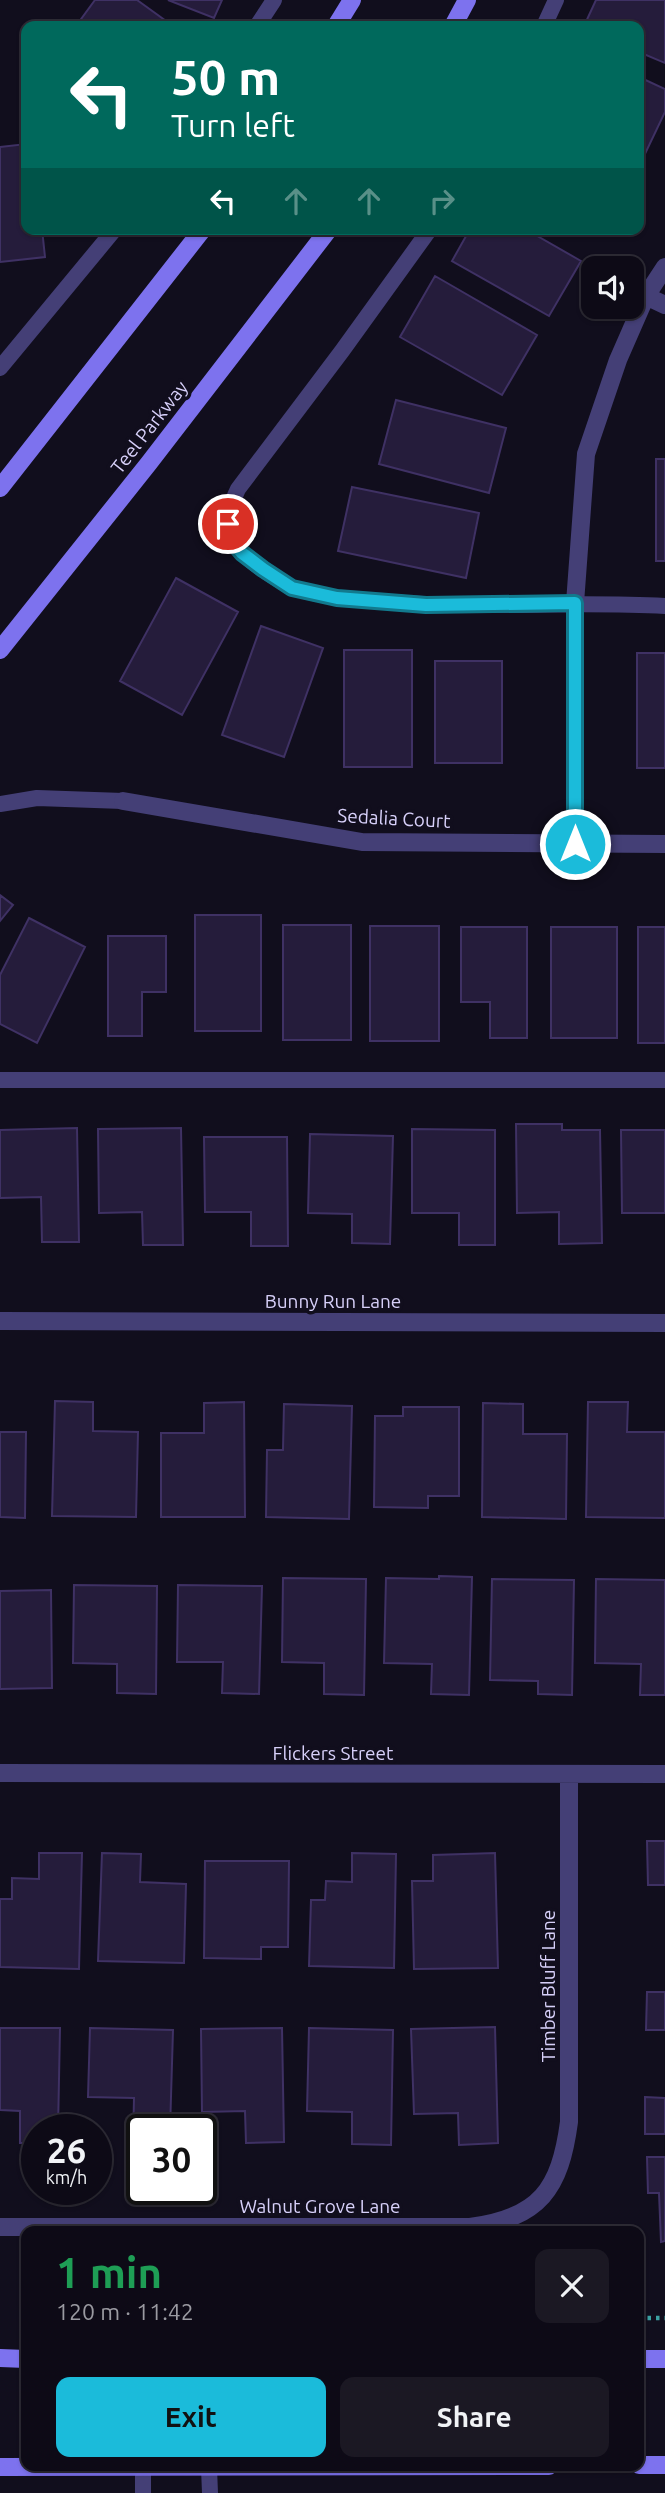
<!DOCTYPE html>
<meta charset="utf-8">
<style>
body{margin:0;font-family:Ubuntu,sans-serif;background:#1b1823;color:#f1f3f6;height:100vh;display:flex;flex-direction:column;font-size:26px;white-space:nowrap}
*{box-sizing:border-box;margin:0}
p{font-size:23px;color:#9a9aa1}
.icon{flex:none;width:38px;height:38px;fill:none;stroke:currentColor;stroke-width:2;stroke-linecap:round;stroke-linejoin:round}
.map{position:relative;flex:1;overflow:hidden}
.sheet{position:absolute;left:21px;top:2226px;width:623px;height:245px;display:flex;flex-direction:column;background:#0d0a16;border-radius:14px;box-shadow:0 2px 5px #0004,0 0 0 2px #2d2b35}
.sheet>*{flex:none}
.banner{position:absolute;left:21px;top:21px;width:623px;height:214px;border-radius:14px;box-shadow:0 2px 5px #0004,0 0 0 2px #2d2b35;background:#00695c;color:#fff;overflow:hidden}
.fabs{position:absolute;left:581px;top:256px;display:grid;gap:14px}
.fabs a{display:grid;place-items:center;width:63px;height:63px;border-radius:14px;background:#0d0a16;box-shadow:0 2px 5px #0004,0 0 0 2px #2d2b35;font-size:35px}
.speed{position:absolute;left:21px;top:2114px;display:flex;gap:14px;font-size:35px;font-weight:700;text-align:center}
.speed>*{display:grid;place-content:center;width:91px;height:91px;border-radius:50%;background:#0d0a16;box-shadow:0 2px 5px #0004,0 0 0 2px #2d2b35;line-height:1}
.speed small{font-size:18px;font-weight:400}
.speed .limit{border:4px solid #111;border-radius:10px;background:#fff;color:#111}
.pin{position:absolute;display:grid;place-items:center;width:60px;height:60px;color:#fff;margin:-30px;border:4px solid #fff;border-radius:50%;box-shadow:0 2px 7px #0007}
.me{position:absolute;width:77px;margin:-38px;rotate:0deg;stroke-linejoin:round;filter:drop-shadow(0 0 5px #0008)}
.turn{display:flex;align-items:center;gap:24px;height:147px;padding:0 35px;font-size:32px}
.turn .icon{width:91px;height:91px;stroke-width:2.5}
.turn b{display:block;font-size:49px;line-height:60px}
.lanes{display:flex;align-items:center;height:66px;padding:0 35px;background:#0003;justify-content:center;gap:35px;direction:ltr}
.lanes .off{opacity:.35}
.round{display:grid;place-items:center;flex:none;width:74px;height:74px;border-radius:14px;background:#1b1823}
.summary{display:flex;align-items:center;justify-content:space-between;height:119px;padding:0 35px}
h1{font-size:42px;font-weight:600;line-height:52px;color:#1e9e55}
.cta{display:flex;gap:14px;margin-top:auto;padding:14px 35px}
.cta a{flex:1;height:80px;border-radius:14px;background:#1bbbda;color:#111;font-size:28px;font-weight:600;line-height:80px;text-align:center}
.cta a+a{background:#1b1823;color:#f1f3f6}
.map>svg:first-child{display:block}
</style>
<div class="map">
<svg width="665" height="2493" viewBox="0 0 665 2493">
<rect width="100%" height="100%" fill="#110e1d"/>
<path fill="#251c3b" stroke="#3f3164" stroke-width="2" d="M95 0H137L173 26H76Z
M168 0H222L214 18Z
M596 0H665V63L639 52V26H584Z
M639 77 665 89V112L644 156 639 154Z
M26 144V229H42L45 257 0 262V147Z
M470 229H525L581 261 549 316 452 261Z
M435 276 537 335 502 395 400 337Z
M396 400 506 428 489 493 379 464Z
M656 459H665V561H656Z
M352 487 479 513 466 578 338 551Z
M176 578 238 612 182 715 120 681Z
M261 626 323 648 284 757 222 735Z
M344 650H412V767H344Z
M637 653H665V768H637Z
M435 661H502V763H435Z
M0 895 13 905 0 921Z
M195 915H261V1031H195Z
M29 918 85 947 37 1043 0 1024V975Z
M283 925H351V1040H283Z
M370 926H439V1041H370Z
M461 927H527V1038H490V1002H461Z
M551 927H617V1038H551Z
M638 927H665V1043H638Z
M108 936H166V992H142V1036H108Z
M516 1124H562V1130H600L602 1243 559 1244V1212L517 1213Z
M77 1128 79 1242H42L41 1197 0 1198V1130Z
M181 1128 183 1245H143L142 1212 99 1213 98 1129Z
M412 1129 495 1130V1245H459V1213H412Z
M621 1130H665V1213H622Z
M310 1134 393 1136 390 1244 352 1243V1214L308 1213Z
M204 1137H287L288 1246H251V1212H205Z
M55 1401 93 1402V1431L138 1432 136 1517 52 1516Z
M244 1402 245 1517H161V1433H204V1403Z
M588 1402H628L627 1432H665V1518L586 1517Z
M483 1403 523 1404V1434H567L566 1519 482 1517Z
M284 1404 352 1406 349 1519 266 1517 267 1450H283Z
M403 1407H459V1496H428V1508L374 1507 375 1416H403Z
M0 1432H26L25 1518 0 1517Z
M439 1576 472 1577 469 1695 431 1694 432 1664 384 1663 386 1578 439 1579Z
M283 1578 366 1579 364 1695 324 1694V1663L282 1662Z
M492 1579 574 1580 572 1695 538 1694V1681L490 1680Z
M596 1579 665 1580V1695H640L641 1664 595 1663Z
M74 1585 157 1586 156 1694 117 1693V1664L73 1663Z
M178 1585 262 1586 259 1694 222 1693 223 1662H177Z
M51 1590 52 1688 0 1689V1591Z
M647 1841H665V1885H648Z
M39 1853H82L79 1969 0 1967V1899H12V1878L39 1879Z
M102 1853 141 1854 140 1882 186 1884 184 1963 98 1961Z
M352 1853 396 1854 394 1968 309 1966 311 1900H325L326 1881 352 1882Z
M495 1853 498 1968 414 1969 412 1881H433V1855Z
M205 1861H289L288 1947H261V1959L204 1958Z
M647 1992H665V2030H646Z
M495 2027 498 2143 459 2145 458 2113 414 2114 411 2029Z
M0 2028H60L58 2130H37V2143H20V2111L0 2110Z
M90 2028 173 2030 170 2130H142V2143H133L134 2098 88 2097Z
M282 2028 284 2142 246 2143 245 2111 202 2112 201 2029Z
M309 2028 393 2030 391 2145 352 2144V2112L307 2111Z
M645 2097 665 2098V2134H645Z
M647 2157H665V2241L661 2242 659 2193H648Z"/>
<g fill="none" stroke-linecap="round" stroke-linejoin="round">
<path stroke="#3ba1a2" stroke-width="4.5" stroke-dasharray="3.5 5" stroke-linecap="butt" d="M22 2315H26
M639 2318H665"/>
<path stroke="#443f76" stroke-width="16" d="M257 26 274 0
M544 26 556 0
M430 229 342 351 238 489C218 530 231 548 266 572 275 577 284 585 294 588 324 598 357 600 388 602 480 609 573 601 665 606
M0 368 115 229
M0 804 37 798 123 801
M0 1080H665
M143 2468V2493
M209 2468 210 2493"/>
<path stroke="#443f76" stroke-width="18" d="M646 296 665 305
M123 801 362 842 665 844
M575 843V603L586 454 618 360 646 296 665 267
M0 1321 665 1323
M0 1773 665 1774
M0 2227H470C540 2218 560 2189 569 2122V1774"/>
<path stroke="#7d72ee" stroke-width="18" d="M336 26 352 0
M453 26 467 0
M0 488 203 229
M0 650 149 463 329 229
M0 2358 26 2359
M639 2359H665
M639 2465H665
M0 2467 549 2466"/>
</g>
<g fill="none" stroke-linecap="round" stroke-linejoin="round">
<g stroke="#127a8e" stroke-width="18">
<path id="route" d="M228 524 231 540 242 553 263 569 292 588 337 598 426 605 575 603V844"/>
</g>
<use href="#route" stroke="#1bbbda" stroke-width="12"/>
</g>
<g text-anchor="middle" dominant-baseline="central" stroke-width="7" stroke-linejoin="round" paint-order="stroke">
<g font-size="19" fill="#d7d0f9" stroke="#110e1d">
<text transform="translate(149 427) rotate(-52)">Teel Parkway</text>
<text transform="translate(394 818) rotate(3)">Sedalia Court</text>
<text x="333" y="1301">Bunny Run Lane</text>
<text x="333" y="1753">Flickers Street</text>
<text transform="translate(548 1986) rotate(-90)">Timber Bluff Lane</text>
<text x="320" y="2206">Walnut Grove Lane</text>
</g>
</g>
</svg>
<div class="fabs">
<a><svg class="icon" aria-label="sound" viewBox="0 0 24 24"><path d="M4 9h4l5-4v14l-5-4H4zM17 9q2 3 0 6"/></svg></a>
</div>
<div class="speed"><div>26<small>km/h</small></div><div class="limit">30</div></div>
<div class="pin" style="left:228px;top:524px;background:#d93025"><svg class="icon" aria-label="arrive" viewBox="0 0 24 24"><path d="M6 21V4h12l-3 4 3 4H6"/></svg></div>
<svg class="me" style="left:575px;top:844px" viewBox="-20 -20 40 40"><circle r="17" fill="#1bbbda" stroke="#fff" stroke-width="3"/><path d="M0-11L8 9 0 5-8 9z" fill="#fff"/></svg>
<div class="banner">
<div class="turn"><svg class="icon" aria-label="left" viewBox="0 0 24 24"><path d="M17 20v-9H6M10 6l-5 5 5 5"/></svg><div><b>50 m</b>Turn left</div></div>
<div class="lanes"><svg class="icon" aria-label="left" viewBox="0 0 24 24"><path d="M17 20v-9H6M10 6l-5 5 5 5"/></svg><svg class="icon off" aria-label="ahead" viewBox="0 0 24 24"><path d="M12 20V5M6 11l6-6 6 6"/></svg><svg class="icon off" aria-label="ahead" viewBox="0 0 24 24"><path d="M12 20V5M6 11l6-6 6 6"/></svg><svg class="icon off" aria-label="right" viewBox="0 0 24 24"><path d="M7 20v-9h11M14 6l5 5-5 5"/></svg></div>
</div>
<section class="sheet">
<div class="summary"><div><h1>1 min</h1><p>120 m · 11:42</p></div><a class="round"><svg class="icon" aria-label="close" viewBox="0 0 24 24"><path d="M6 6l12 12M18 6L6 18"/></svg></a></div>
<div class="cta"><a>Exit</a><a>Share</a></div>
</section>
</div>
